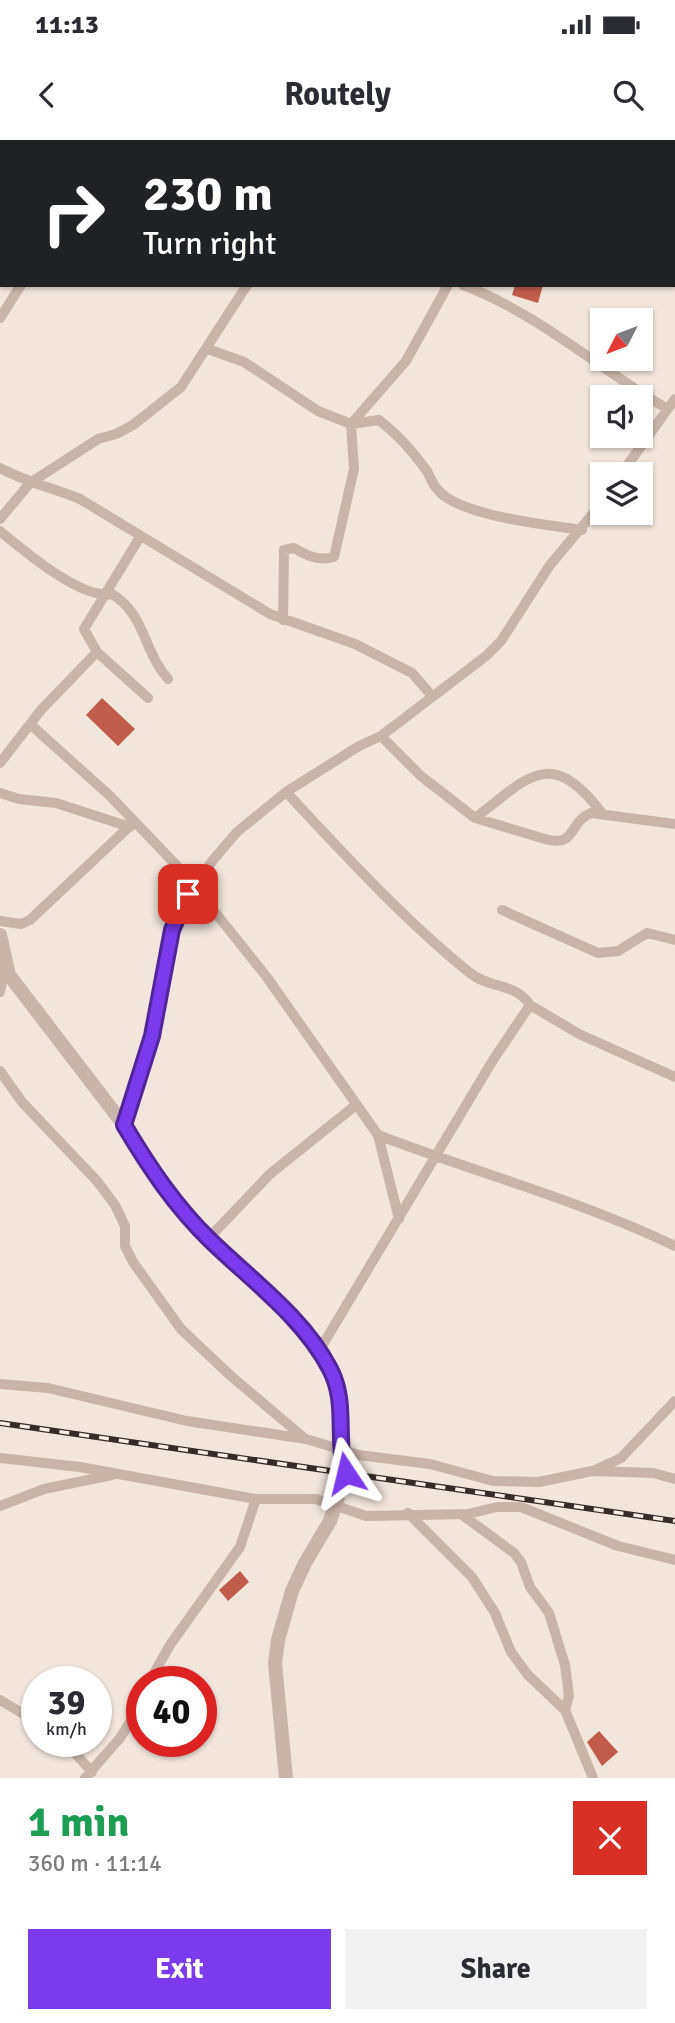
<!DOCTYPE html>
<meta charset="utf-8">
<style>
body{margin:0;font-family:Signika,sans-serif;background:#f2f2f3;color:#2b2b33;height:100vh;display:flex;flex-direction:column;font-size:26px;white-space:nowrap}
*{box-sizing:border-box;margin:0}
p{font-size:23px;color:#7c7c81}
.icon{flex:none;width:38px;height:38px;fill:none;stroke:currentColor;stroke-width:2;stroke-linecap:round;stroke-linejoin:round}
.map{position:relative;height:1638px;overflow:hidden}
.side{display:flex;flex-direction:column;background:#fff;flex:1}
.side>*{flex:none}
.top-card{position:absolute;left:0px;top:0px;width:676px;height:147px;box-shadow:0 2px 5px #0004;background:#202124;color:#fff;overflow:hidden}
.needle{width:46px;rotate:228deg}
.controls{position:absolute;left:590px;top:168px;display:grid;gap:14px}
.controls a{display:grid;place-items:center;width:63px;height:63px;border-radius:0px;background:#fff;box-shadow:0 2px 5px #0004;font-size:35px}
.speed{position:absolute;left:21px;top:1526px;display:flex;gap:14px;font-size:35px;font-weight:700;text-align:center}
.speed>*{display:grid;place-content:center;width:91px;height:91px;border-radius:50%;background:#fff;box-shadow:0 2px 5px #0004;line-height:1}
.speed small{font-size:18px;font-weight:400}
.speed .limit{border:10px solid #d22;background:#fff;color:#111}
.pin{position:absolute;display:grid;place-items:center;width:60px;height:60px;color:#fff;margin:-30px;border-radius:14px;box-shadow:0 4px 10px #0006}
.me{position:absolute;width:77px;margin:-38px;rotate:350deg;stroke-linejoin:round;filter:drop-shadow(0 0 5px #0008)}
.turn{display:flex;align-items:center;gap:24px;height:147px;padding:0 28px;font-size:32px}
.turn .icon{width:91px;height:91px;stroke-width:2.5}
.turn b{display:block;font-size:49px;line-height:60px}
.round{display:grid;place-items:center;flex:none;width:74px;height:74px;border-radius:0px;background:#f2f2f3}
.overview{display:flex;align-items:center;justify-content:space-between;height:119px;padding:0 28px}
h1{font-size:42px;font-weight:700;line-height:52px;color:#1e9e55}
.action{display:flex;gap:14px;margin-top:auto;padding:14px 28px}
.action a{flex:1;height:80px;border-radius:0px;background:#7c3aed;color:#fff;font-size:28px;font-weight:700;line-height:80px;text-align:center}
.action a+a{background:#f2f2f3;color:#2b2b33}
.status{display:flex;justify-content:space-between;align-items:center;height:49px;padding:0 35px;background:#fff;direction:ltr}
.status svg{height:19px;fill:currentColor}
header{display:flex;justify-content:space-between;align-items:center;height:91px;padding:0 28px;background:#fff;font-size:32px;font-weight:700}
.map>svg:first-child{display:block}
</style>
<div class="status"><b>11:13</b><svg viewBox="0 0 49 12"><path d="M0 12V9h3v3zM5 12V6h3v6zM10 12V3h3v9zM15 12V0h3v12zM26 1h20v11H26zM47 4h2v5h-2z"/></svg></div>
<header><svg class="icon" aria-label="back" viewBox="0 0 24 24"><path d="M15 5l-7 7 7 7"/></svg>Routely<svg class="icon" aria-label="search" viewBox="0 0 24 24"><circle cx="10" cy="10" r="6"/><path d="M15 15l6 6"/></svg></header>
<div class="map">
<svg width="675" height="1638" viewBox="0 0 675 1638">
<rect width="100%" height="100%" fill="#f1e5dc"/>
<path fill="#c05d4a" d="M515 145H543L538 163 512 155Z
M102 558 135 589 118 606 86 575Z
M240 1431 249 1442 228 1461 219 1450Z
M599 1591 618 1612 602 1626 587 1602Z"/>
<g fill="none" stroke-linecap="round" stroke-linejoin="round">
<path stroke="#c8b4a8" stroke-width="10" d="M88 0V2
M130 0 132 2
M645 0 646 2
M284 2V0
M674 9 675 8
M674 63 675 64
M463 145C537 173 598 228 666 268
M0 178 21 145
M208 209 244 222 318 271 351 284 379 280C396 293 414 313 427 331 430 337 433 345 438 350 459 376 548 385 582 390
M0 328C26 342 53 348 80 359L270 474 355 504 412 533 432 556
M621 334 675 259
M0 379 30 343 98 299 116 294 133 285 181 247 247 145
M0 391C24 411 82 460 112 454 146 475 143 511 168 539
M283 480 284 410 294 408C307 416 319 421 334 417L354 329 351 284 406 221 448 145
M97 512 148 558
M30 584 110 656 182 731 266 836 378 995 399 1079
M381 596 421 636 475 678 545 699C577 708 568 682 591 673L675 684
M0 623 41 570 97 512 84 489 140 397
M286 652C345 715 403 779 470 833 489 849 515 842 530 865
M0 653 19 659 56 663 130 687
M475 678C528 638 550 605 602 673
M502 770 598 813 618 811 647 793 675 800
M0 781 21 784 30 780 134 682
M0 852 5 827
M0 931 22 962 97 1041 115 1065 125 1086V1106L133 1122 181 1189 232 1237 303 1297
M124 985 153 896 172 790 188 755 213 720 237 692 286 652 359 606 381 596 486 516 501 501 550 425 602 363
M378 995C477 1033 579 1060 675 1106
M208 1099 270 1034 356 965
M319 1211 493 920 530 865 579 894 675 937
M0 1244 48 1248 187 1281 306 1299 359 1315 430 1324 493 1341 539 1342 592 1331 653 1333 675 1339
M0 1318 80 1327 256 1359H316L366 1376 468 1374 497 1367H521L618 1406 675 1420
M595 1330 621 1318 675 1261
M0 1366 44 1349 112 1335
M408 1373 472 1437 495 1473 511 1512 528 1535 565 1570 593 1638
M461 1374 514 1413 521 1422 530 1447 549 1473 565 1525 569 1556 565 1570
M149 1542 170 1505 240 1407 256 1359
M0 1560 37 1582
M64 1601 92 1632
M85 1638 120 1598 142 1563"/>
<path stroke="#c8b4a8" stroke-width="14" d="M0 795 9 835 124 985 168 1054 208 1099 273 1157 319 1211 336 1241 342 1276 339 1311 346 1333 330 1381 305 1423 292 1451 278 1500 275 1523 286 1638"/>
<g stroke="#352b28" stroke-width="6">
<path id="rail" d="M0 1283 675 1381"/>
</g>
<use href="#rail" stroke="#f9efe8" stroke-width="3.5" stroke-dasharray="10" stroke-linecap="butt"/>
</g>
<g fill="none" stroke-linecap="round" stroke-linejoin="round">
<g stroke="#51269a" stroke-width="18">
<path id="route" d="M188 754 172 790 152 896 124 985C149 1027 175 1066 210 1100 251 1140 303 1177 330 1229 348 1263 335 1298 346 1333"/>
</g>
<use href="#route" stroke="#7c3aed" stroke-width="12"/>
</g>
</svg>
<div class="controls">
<a><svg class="needle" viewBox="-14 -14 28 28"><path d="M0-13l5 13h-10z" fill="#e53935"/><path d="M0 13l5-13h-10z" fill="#7c7c81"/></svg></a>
<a><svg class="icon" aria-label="sound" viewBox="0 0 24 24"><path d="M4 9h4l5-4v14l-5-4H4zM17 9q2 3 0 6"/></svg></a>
<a><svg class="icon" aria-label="layers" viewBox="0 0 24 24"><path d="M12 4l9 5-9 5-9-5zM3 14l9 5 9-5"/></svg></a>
</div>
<div class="speed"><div>39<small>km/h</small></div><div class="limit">40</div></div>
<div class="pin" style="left:188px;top:754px;background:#d93025"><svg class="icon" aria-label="arrive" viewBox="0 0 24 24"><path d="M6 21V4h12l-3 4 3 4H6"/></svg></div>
<svg class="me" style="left:346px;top:1333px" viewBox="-20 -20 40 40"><path d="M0-17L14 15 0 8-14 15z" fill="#7c3aed" stroke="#fff" stroke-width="4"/></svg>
<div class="top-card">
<div class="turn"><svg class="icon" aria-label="right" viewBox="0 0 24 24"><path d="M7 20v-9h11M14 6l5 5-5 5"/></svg><div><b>230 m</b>Turn right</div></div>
</div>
</div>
<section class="side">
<div class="overview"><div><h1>1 min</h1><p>360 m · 11:14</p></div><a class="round" style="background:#d93025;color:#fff"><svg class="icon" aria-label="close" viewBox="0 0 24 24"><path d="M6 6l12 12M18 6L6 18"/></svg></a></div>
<div class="action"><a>Exit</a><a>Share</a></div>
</section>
